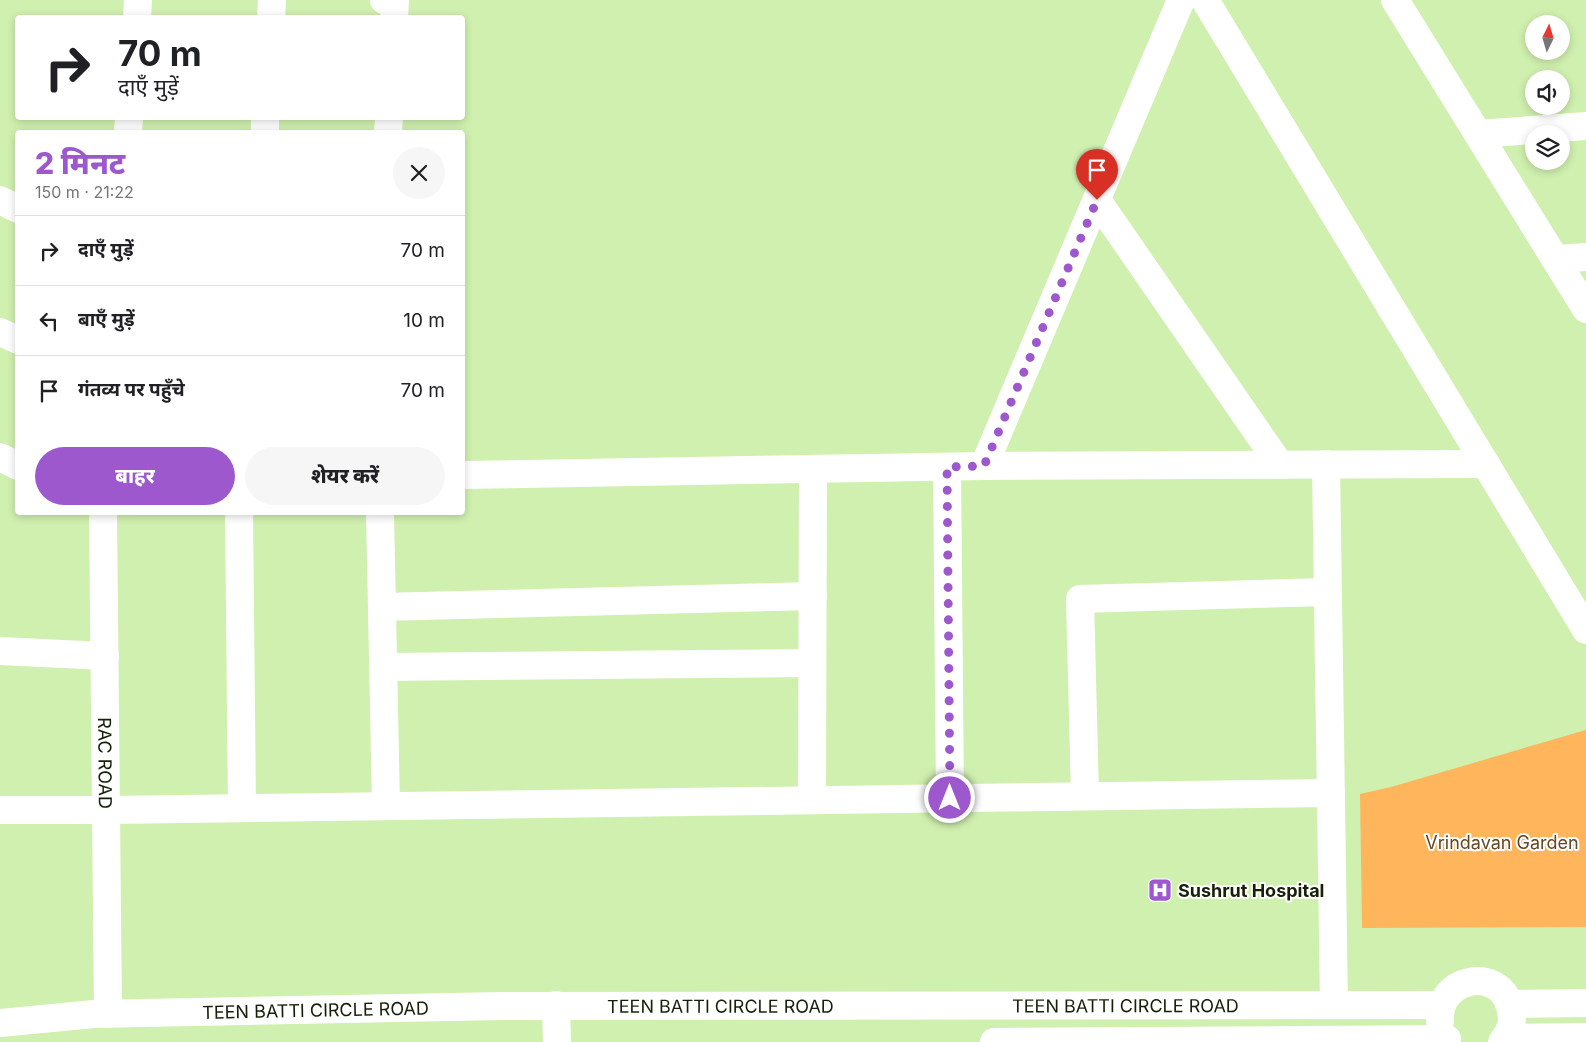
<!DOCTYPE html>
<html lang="hi">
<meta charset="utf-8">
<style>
body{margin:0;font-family:Inter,"Noto Sans Devanagari",sans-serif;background:#f6f6f6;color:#202124;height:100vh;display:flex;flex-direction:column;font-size:19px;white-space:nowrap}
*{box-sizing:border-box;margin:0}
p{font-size:16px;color:#757577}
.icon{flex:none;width:28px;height:28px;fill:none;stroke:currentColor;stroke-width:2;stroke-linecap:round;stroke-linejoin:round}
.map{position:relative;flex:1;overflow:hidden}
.sheet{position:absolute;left:15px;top:130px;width:450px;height:385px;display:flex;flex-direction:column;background:#fff;border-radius:5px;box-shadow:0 2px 8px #0003}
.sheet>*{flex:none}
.banner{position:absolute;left:15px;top:15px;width:450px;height:105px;border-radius:5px;box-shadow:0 2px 8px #0003;background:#fff;color:#202124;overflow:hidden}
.needle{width:32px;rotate:5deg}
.buttons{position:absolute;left:1525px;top:15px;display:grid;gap:10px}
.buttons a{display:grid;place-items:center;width:45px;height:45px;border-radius:50%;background:#fff;box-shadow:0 2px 8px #0003;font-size:25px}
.pin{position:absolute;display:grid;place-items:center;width:42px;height:42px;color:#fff;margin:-51px -21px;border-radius:50% 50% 50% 0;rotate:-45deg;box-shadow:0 0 5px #0007}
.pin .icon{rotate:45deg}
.me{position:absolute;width:55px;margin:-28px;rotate:0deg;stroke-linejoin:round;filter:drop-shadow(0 0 4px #0008)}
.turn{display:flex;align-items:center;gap:18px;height:105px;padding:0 20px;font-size:22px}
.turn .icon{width:65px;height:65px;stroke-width:2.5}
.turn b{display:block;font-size:35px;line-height:42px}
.round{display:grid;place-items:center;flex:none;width:52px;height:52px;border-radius:26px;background:#f6f6f6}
.head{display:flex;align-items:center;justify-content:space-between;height:85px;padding:0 20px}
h1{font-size:30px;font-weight:800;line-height:38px;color:#9c58cc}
.button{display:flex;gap:10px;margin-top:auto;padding:10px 20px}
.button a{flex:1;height:58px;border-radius:30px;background:#9c58cc;color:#fff;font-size:20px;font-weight:800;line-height:58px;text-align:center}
.button a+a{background:#f6f6f6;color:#202124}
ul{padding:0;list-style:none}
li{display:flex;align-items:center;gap:15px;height:70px;padding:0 20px;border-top:1px solid #e0e0e0}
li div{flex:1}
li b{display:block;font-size:19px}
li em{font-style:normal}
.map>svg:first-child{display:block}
</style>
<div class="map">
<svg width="1586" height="1042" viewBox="0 0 1586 1042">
<rect width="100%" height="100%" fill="#d0f0af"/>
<path fill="#ffb55b" d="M1586 730V927L1362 928 1360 794 1391 787Z"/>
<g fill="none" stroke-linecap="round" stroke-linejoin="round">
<g stroke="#fff" stroke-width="28">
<path d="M384 0 395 1 394 18"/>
<path d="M1205 0 1586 630"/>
<path d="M1395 0 1586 309"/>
<path d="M137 18 138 0"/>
<path d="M271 18 272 0"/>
<path d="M128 132 129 118"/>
<path d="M265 132V118"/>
<path d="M388 132 389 118"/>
<path d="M1478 134 1586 126"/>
<path d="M0 200 18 209"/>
<path d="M1097 200 1280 465"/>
<path d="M1556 259 1586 257"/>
<path d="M0 332 18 340"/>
<path d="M0 457 18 466"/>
<path d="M1326 464 1334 1005"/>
<path d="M984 466 1181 0"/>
<path d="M947 467 950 798"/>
<path d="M462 475 984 466 1486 464"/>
<path id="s1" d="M103 512 108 1014"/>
<path d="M239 512 242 808"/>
<path d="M380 512 386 806"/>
<path d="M382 607 813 596"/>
<path d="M0 651 105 656"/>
<path d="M383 667 812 663"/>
<path d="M1085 796 1080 599 1327 592"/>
<path d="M812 800 813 469"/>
<path d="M0 810H107L1331 793"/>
<path d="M556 1005 557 1042"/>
</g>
<g stroke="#fff" stroke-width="28">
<path d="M1509 1004 1586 1003"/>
<path d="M1440 1021C1437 978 1498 965 1510 1006 1514 1021 1512 1029 1502 1042"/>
<path id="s2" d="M0 1023 94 1014 503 1006 1442 1005"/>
<path d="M1505 1038 1586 1037"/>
<path d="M994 1042 1447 1039"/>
</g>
</g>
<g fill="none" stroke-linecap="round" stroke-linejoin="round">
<path stroke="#9c58cc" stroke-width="9" stroke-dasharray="0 16.2" d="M950 798 947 467 984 466 1097 200"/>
</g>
<defs>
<g id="hospital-square" transform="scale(1.25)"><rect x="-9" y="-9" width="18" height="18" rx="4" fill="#9c58cc" stroke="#fff"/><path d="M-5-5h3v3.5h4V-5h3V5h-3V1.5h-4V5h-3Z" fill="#fff"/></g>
</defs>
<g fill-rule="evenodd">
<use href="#hospital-square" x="1160" y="890"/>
</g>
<g text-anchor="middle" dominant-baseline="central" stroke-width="4" stroke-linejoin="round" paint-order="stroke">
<g font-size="18" fill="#162008" stroke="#fff">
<text stroke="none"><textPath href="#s1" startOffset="251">RAC ROAD</textPath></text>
<text stroke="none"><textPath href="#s2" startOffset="721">TEEN BATTI CIRCLE ROAD</textPath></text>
<text stroke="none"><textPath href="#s2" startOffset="1126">TEEN BATTI CIRCLE ROAD</textPath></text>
<text stroke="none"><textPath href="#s2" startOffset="316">TEEN BATTI CIRCLE ROAD</textPath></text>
</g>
<g font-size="18" fill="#664722" stroke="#fff">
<text x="1502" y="842">Vrindavan Garden</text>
</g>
<g font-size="18" font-weight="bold" fill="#162008" stroke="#fff" text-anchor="start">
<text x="1178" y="890">Sushrut Hospital</text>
</g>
</g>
</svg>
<div class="buttons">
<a><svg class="needle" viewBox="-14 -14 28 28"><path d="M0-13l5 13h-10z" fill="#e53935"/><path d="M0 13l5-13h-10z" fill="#757577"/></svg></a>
<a><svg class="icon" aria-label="sound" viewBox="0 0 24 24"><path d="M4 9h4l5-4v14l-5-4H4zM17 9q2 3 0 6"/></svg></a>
<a><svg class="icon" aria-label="layers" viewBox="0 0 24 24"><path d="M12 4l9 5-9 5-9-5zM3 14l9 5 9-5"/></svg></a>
</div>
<div class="pin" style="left:1097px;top:200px;background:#d93025"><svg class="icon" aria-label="arrive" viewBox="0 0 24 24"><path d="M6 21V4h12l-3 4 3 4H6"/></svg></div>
<svg class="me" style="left:950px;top:798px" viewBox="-20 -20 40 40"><circle r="17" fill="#9c58cc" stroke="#fff" stroke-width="3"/><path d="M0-11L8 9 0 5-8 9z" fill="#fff"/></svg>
<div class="banner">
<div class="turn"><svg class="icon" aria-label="right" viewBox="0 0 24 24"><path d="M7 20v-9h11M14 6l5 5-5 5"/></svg><div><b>70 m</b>दाएँ मुड़ें</div></div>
</div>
<section class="sheet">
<div class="head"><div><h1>2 मिनट</h1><p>150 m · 21:22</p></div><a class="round"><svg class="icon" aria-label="close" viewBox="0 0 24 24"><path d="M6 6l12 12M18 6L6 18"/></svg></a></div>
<ul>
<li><svg class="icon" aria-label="right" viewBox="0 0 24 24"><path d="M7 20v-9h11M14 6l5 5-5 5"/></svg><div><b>दाएँ मुड़ें</b></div><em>70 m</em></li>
<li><svg class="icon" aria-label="left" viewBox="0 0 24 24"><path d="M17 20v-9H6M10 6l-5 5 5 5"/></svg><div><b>बाएँ मुड़ें</b></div><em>10 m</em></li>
<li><svg class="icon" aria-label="arrive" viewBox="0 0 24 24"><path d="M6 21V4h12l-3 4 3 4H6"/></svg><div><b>गंतव्य पर पहुँचे</b></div><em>70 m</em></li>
</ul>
<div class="button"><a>बाहर</a><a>शेयर करें</a></div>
</section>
</div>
